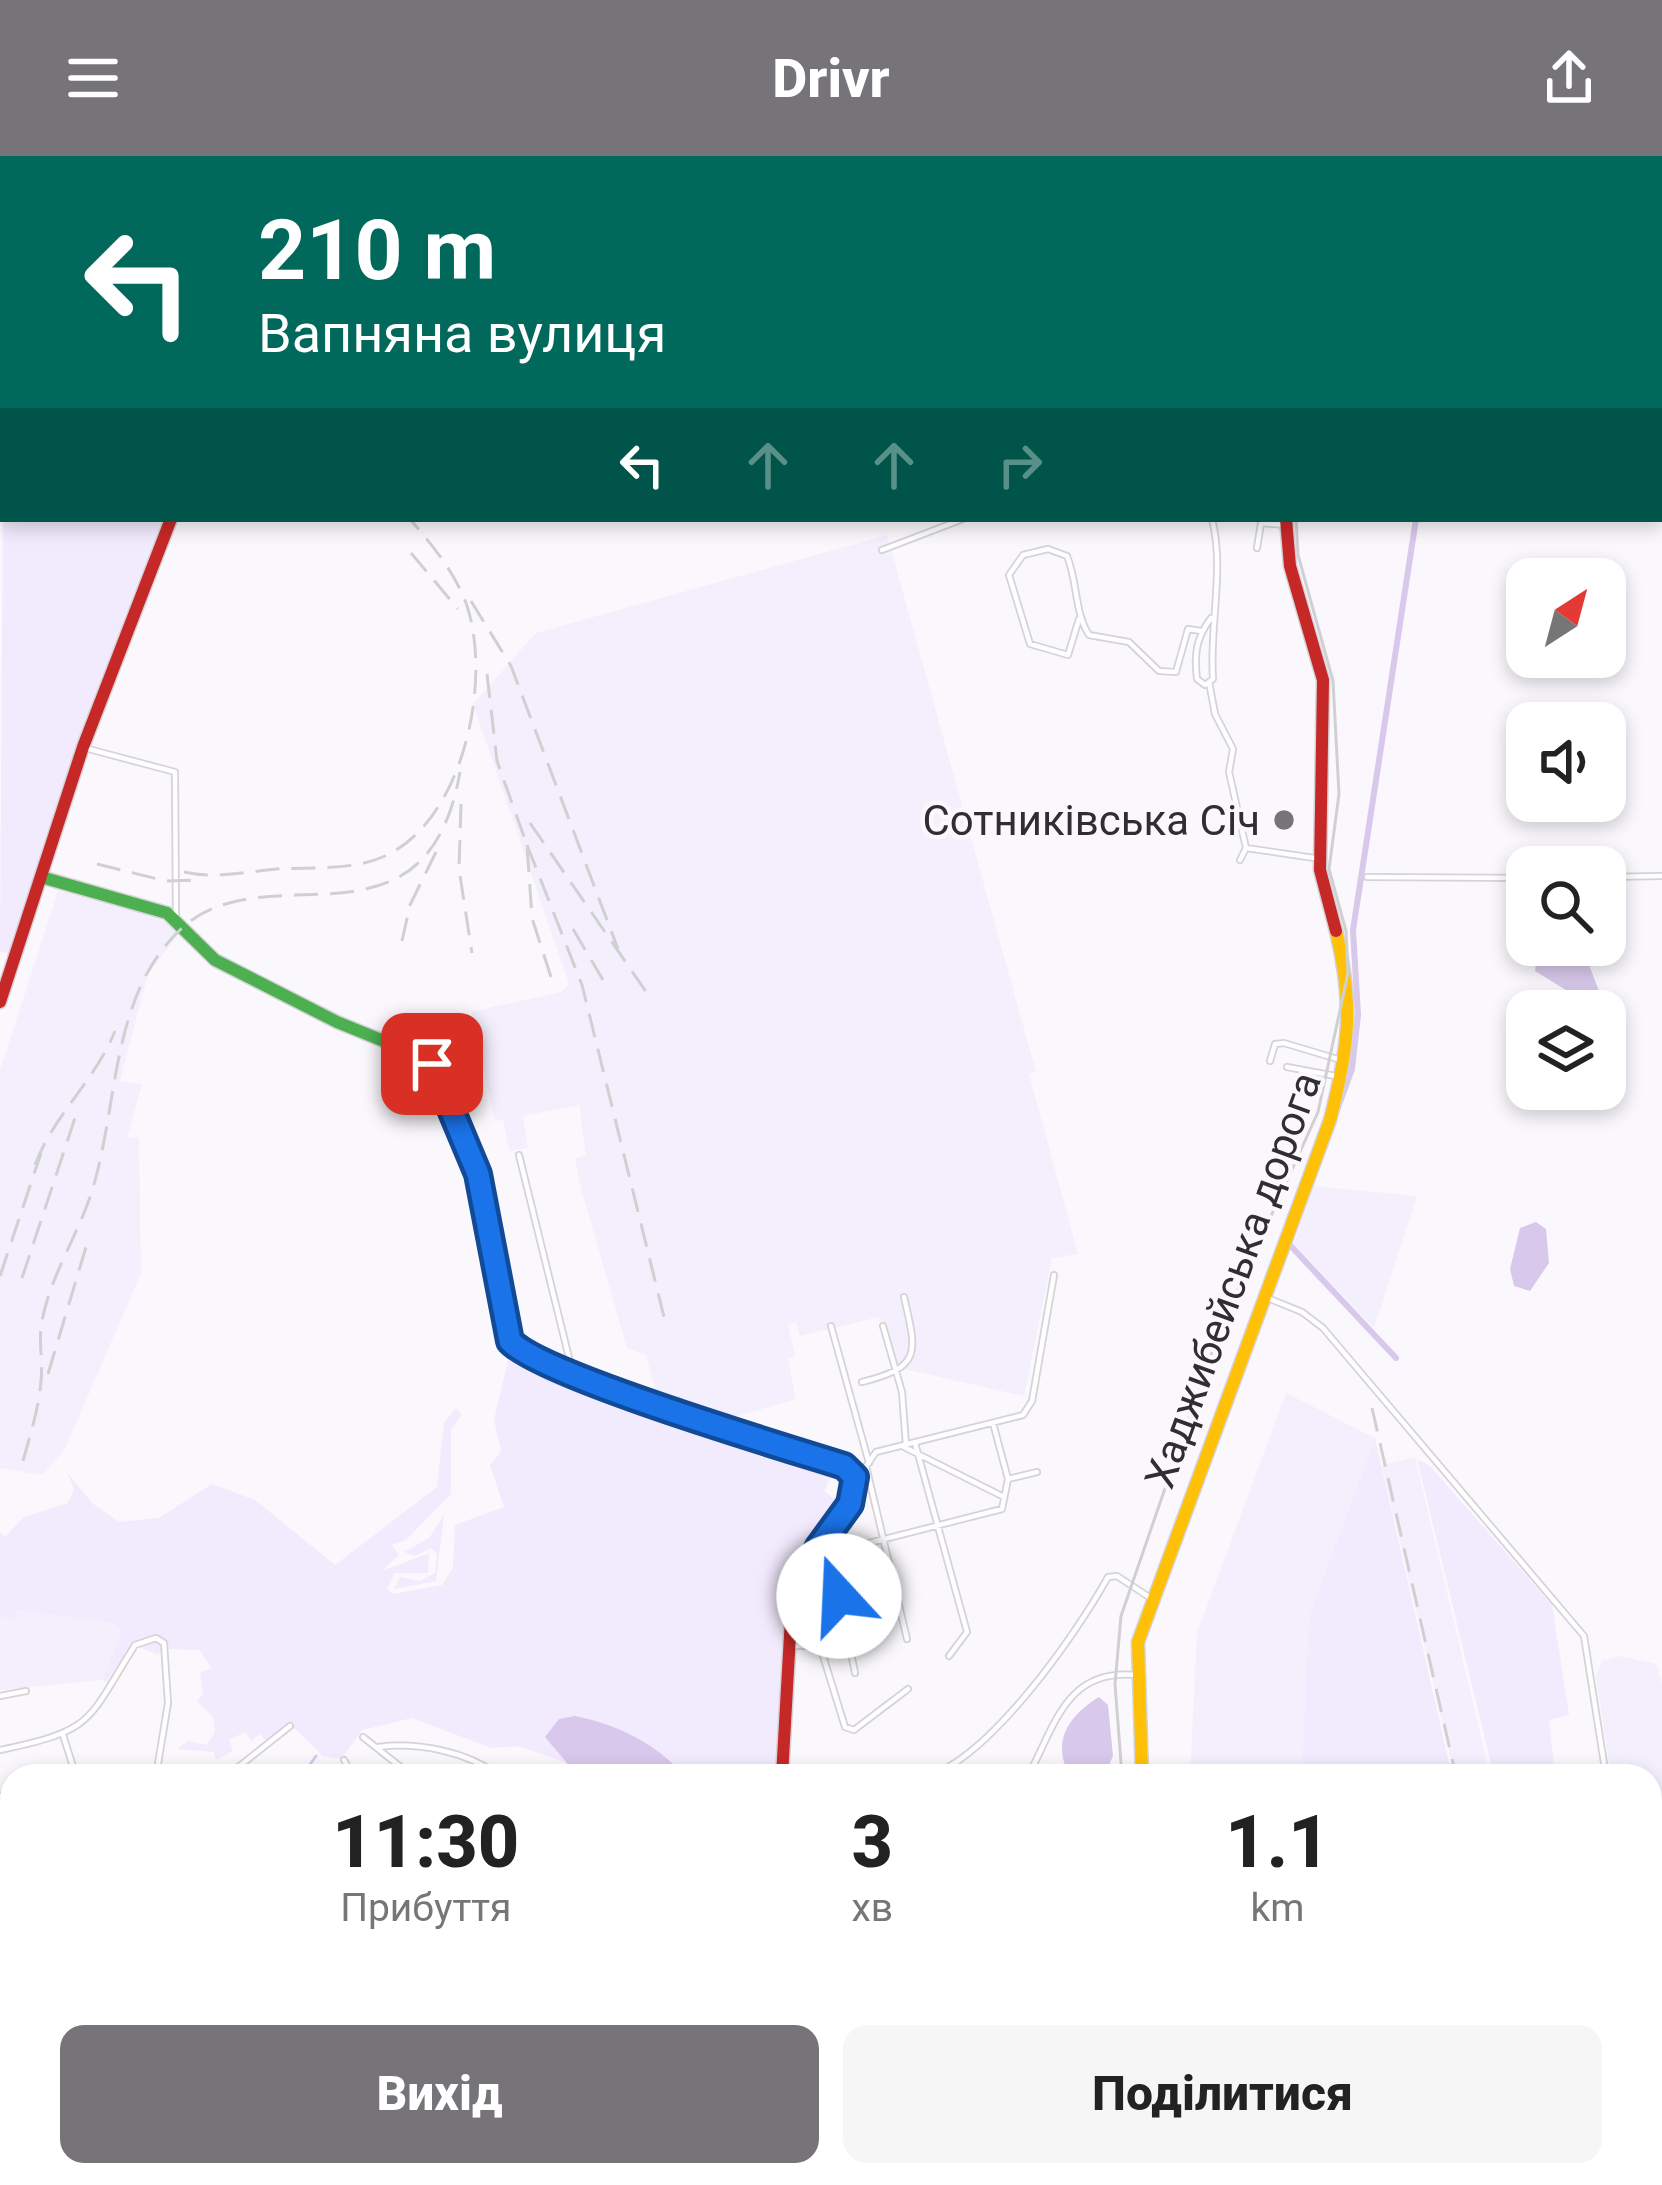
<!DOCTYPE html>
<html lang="uk">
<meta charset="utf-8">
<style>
body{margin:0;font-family:Roboto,sans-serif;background:#f6f6f6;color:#222;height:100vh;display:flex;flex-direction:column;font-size:45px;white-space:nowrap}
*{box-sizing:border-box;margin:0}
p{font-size:39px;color:#767676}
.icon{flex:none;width:66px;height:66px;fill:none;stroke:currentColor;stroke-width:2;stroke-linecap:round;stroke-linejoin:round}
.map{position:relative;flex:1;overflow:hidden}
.sheet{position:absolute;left:0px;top:1608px;width:1662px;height:423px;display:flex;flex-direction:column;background:#fff;border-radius:36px 36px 0 0;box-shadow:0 6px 18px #0003}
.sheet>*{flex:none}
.hud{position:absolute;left:0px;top:0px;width:1662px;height:366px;box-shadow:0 6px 18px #0003;background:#00695c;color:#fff;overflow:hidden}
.needle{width:78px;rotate:36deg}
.fabs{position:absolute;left:1506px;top:402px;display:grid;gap:24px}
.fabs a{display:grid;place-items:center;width:120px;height:120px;border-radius:24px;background:#fff;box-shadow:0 6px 18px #0003;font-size:60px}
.pin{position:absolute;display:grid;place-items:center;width:102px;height:102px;color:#fff;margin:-51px;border-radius:24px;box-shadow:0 6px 18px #0006}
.me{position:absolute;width:132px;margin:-66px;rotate:340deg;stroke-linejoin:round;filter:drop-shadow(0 0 9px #0008)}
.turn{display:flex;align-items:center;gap:42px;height:252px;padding:0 60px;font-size:54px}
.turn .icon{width:156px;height:156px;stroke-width:2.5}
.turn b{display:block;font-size:84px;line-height:102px}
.lanes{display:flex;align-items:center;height:114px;padding:0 60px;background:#0003;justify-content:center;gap:60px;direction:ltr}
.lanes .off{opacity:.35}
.eta{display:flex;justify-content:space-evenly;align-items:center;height:204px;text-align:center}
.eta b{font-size:72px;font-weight:800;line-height:84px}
.cta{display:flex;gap:24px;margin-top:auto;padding:24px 60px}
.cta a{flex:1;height:138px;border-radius:24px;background:#777479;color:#fff;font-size:48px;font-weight:800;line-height:138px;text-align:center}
.cta a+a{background:#f6f6f6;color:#222}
header{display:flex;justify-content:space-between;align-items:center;height:156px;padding:0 60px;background:#777479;color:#fff;font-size:54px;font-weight:800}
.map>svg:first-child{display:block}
</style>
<header><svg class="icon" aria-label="menu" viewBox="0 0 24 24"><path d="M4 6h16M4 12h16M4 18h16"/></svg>Drivr<svg class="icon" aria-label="share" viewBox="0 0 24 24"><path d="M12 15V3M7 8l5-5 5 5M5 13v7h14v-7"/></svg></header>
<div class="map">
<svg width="1662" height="2029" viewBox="0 0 1662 2029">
<rect width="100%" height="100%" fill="#faf8fc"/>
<path fill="#f4effd" d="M887 379 1036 916 1029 918 1078 1098 1052 1102 1024 1240 896 1211 879 1161 800 1180 796 1166 788 1168 795 1199 788 1203 796 1243 721 1265 657 1241 646 1199 627 1192 581 1032 575 1002 586 999 579 949 523 960 528 992 510 995 503 964 495 965 471 856 561 836 569 828 473 548 536 477Z
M58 735 160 759 179 778 148 818 120 925 142 928 127 982 139 981 141 1117 65 1293 42 1319 0 1312V915Z
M1313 1030 1417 1040 1374 1172 1294 1088Z
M1286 1237 1375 1282 1309 1460 1304 1620H1190L1197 1477Z
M1415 1301 1490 1619 1484 1620H1455L1382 1309Z
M15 1452 114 1467 122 1473 102 1524 0 1534V1460L16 1464Z
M1621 1500 1656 1508 1662 1527V1744L1652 1747 1650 1620H1611L1596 1520 1602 1505Z
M796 2019H929L934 2029H798Z
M1097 2019H1202L1193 2029H1084Z
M1384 2019H1645L1648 2029H1352Z"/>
<path fill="#f2eafd" d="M3 325V363H170L95 557 14 799 0 795Z
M508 1204 833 1317 824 1335 833 1342 846 1333 796 1413 789 1435 776 1620H573L565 1606 517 1590 491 1592 412 1562 362 1574 341 1603 323 1600 289 1567 266 1584 259 1578 252 1585 245 1576 229 1584 233 1595 216 1604 214 1596 177 1593 188 1585 206 1589 215 1576 213 1561 197 1545 203 1538 200 1517 211 1512 200 1494 163 1493 158 1499 131 1487 107 1526 102 1524 122 1474 114 1467 16 1453 17 1465 0 1460V1376L5 1381 24 1361 68 1347 74 1333 67 1316 92 1347 119 1366 159 1362 212 1328 255 1344 335 1409 437 1331 444 1266 456 1252 462 1258 451 1274V1338L406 1384 392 1389 399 1399 382 1415 429 1397 428 1417H395L387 1433 394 1438 442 1429 453 1412 455 1369 504 1351 490 1309 501 1295 494 1264Z
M1375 1282 1452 1620H1302L1309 1460Z
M1417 1303 1429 1309 1552 1449 1569 1559 1549 1564 1555 1620H1494Z
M444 1359 436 1425 394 1433 400 1421 420 1425 435 1417 437 1398 431 1392 415 1400 404 1396 429 1382Z
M1662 1768V1848L1650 1851V1772Z"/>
<path fill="#d8c8eb" d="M1538 789H1565L1566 798 1589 809 1599 835 1579 842 1535 815Z
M1536 1066 1546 1073 1549 1107 1530 1135 1514 1130 1510 1113 1520 1072Z
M1099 1541 1108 1549 1113 1600 1104 1620H1070C1051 1586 1068 1560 1099 1541Z
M575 1560C616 1568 658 1588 684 1620H578L545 1581 559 1563Z"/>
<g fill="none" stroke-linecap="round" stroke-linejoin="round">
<path stroke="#d8c8eb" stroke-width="3" d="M302 1620 316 1600
M2 2029 12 2017"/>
<path stroke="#d8c8eb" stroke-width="6" d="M1465 3 1466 0
M1316 1012 1352 913 1358 859 1353 774 1416 363
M1291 1081 1288 1087 1396 1202"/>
<g stroke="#d5d3d7" stroke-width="8">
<path id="street" d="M429 0 432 3
M1180 0V3
M1197 0 1199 3
M348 3 351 0
M1257 392 1261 367 1286 369
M882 394 963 363
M1211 462C1196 482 1194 498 1197 523L1205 529 1213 523C1209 470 1225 414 1212 363
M1079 463 1068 499 1030 488 1009 419 1023 399 1048 393 1067 400C1078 427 1074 455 1089 479L1129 486 1159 515 1176 516 1188 473 1201 475
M1209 526 1215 558 1233 593 1229 616 1246 692 1321 703
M85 592 175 616 176 763
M1240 704 1246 692
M1367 721 1527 722
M1605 721 1662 720
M1270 905 1275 888 1284 887 1344 905
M1287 911 1341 921
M519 999 573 1218
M1265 1141 1302 1156 1323 1172 1584 1480 1606 1620
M831 1170 869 1307
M883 1170 902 1236 906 1289
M862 1226C922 1211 917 1197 904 1141
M915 1287 967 1476 949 1500
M902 1290 1004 1341
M866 1310 907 1483
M1008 1323 1037 1316
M856 1325 876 1296 1023 1259 1032 1245 1054 1119
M818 1392 832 1401 855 1517
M826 1398 1002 1353 1008 1323 993 1267
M790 1490H820L845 1571 854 1574 908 1533
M0 1540 26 1535
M63 1579 76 1620
M363 1581 412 1620
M378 1591C418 1586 466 1595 500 1620
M0 1594C95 1574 86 1567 135 1489L156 1482 164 1487 168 1547 156 1620
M344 1604 353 1620
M782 1606 799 1620
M227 1620 290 1570
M928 1620C990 1602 1077 1477 1108 1421L1117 1420 1152 1443
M1028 1620C1056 1568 1066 1512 1137 1519
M0 1640 12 1636
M0 1710 1 1709
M0 1746 12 1754
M1650 1753 1662 1750
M0 1796 12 1784
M0 1889 12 1883
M1650 1950 1662 1970
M0 1983 12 1970
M194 2019 209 2029
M668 2019 679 2029
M754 2019 756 2029
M76 2029 83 2019
M210 2029 222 2019
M485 2029 495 2019
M551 2029 561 2019
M627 2029 636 2019
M1226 2029 1253 2019"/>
</g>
<g stroke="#d5d3d7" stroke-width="15">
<path id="fast" d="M41 721 167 757 215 804 337 866 428 903 470 986 510 1185 535 1200"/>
</g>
<g stroke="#d5d3d7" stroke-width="15">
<path id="slow" d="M124 0V3
M1142 1620 1138 1486 1330 964C1349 890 1354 850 1336 775
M535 2019 545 2029
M952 2019 957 2029
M421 2029 432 2019"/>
</g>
<g stroke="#d5d3d7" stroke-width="15">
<path id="jam" d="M1304 0V3
M1286 363 1290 410 1323 524 1320 714 1336 775
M0 846 83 591 171 363
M535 1200 850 1314 855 1338 806 1410 792 1444 782 1620
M1053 2029 1068 2019"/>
</g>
<use href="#street" stroke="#fefeff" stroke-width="4.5"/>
<use href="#fast" stroke="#4caf50" stroke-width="12"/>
<use href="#slow" stroke="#ffc107" stroke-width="12"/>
<use href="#jam" stroke="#c62828" stroke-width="12"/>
<path stroke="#d0d0d2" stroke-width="3" d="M1314 0V3
M1122 1620 1115 1528 1121 1460 1220 1173 1318 956 1348 817 1346 775 1329 713 1339 638 1333 525 1298 399 1296 363
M1033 2029 1048 2019"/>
<path stroke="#d0d0d2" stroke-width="3" stroke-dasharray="24 12" stroke-linecap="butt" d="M0 325H3
M0 364 21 363
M411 397 458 453
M471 445 511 510 618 793
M487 518 497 605 527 689 532 762 551 821
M461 648 459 713 472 797
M530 667 649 840
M527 689 582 829 666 1169
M97 708 166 725 202 724
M184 716C215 723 245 716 276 713 311 711 352 715 385 700 464 664 493 523 466 447 454 415 432 389 410 363
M573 773 603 824
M402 785 410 749 436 696
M35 1009C54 958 95 925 115 875
M0 1120 41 997
M22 1122 75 962
M48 1218 89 1081
M1372 1252 1456 1620
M23 1305C30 1279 39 1252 41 1225 43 1207 39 1189 41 1171 48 1123 78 1080 92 1035 119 948 110 839 181 773 266 693 426 809 460 616
M1650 1759 1662 1756
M1650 1926 1662 1941
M1125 2029 1138 2019"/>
</g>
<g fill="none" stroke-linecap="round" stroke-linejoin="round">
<g stroke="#114b97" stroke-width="30">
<path id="route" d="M432 908 478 1018 510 1185C540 1219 787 1292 844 1310L855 1321 850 1348 818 1392 832 1401 839 1440"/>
</g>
<use href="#route" stroke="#1a73e8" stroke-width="21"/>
</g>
<circle fill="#777479" stroke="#faf7fd" stroke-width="4.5" cx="1284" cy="664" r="12"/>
<g text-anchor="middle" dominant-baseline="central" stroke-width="9" stroke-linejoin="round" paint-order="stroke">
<g font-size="42" fill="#302d33" stroke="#faf7fd" text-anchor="end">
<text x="1260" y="664">Сотниківська Січ</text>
</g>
<g font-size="42" fill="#302d33" stroke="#faf7fd">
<text transform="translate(1233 1124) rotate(-70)">Хаджибейська дорога</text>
</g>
</g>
</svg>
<div class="fabs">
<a><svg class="needle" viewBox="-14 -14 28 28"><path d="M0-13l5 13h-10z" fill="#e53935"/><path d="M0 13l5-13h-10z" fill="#767676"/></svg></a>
<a><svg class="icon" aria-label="sound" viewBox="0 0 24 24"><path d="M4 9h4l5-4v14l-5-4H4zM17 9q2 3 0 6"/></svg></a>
<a><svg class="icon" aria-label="search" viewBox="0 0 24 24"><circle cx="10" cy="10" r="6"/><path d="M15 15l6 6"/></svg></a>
<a><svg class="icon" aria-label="layers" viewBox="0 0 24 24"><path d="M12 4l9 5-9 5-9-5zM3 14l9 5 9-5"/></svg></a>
</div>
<div class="pin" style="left:432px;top:908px;background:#d93025"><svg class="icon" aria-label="arrive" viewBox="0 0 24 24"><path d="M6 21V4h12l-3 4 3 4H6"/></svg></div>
<svg class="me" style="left:839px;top:1440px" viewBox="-20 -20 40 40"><circle r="19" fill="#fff"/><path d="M0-13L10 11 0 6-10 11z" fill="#1a73e8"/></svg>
<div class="hud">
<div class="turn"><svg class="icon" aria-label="left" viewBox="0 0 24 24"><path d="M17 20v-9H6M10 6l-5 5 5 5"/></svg><div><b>210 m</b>Вапняна вулиця</div></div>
<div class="lanes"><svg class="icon" aria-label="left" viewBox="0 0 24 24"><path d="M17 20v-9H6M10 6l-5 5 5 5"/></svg><svg class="icon off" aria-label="ahead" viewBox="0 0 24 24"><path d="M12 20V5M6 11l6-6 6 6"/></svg><svg class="icon off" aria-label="ahead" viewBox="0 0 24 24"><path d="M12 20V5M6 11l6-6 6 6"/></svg><svg class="icon off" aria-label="right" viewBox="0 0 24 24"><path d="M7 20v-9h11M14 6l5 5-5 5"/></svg></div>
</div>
<section class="sheet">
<div class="eta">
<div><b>11:30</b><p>Прибуття</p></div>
<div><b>3</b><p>хв</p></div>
<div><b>1.1</b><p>km</p></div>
</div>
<div class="cta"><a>Вихід</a><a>Поділитися</a></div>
</section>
</div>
